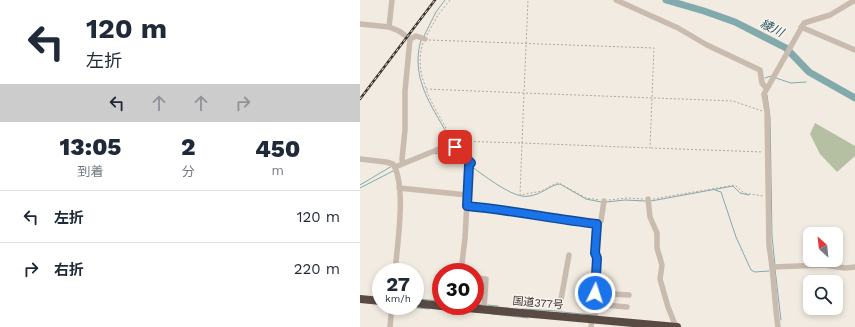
<!DOCTYPE html>
<html lang="ja">
<meta charset="utf-8">
<style>
body{margin:0;font-family:"Work Sans","Noto Sans JP",sans-serif;background:#f6f6f7;color:#1f2937;height:100vh;display:flex;flex-direction:column;font-size:15px;white-space:nowrap}
*{box-sizing:border-box;margin:0}
p{font-size:13px;color:#747a83}
.icon{flex:none;width:22px;height:22px;fill:none;stroke:currentColor;stroke-width:2;stroke-linecap:round;stroke-linejoin:round}
.map{position:relative;flex:1;overflow:hidden}
.details{display:flex;flex-direction:column;background:#fff;width:360px}
.details>*{flex:none}
.top-card{background:#fff;color:#1f2937;overflow:hidden}
.needle{width:26px;rotate:333deg}
.controls{position:absolute;left:443px;top:227px;display:grid;gap:8px}
.controls a{display:grid;place-items:center;width:40px;height:40px;border-radius:8px;background:#fff;box-shadow:0 2px 6px #0003;font-size:20px}
.speed{position:absolute;left:12px;top:263px;display:flex;gap:8px;font-size:20px;font-weight:700;text-align:center}
.speed>*{display:grid;place-content:center;width:52px;height:52px;border-radius:50%;background:#fff;box-shadow:0 2px 6px #0003;line-height:1}
.speed small{font-size:10px;font-weight:400}
.speed .limit{border:6px solid #d22;background:#fff;color:#111}
.pin{position:absolute;display:grid;place-items:center;width:34px;height:34px;color:#fff;margin:-17px;border-radius:8px;box-shadow:0 2px 6px #0006}
.me{position:absolute;width:44px;margin:-22px;rotate:4deg;stroke-linejoin:round;filter:drop-shadow(0 0 3px #0008)}
.turn{display:flex;align-items:center;gap:14px;height:84px;padding:0 20px;font-size:18px}
.turn .icon{width:52px;height:52px;stroke-width:2.5}
.turn b{display:block;font-size:28px;line-height:34px}
.lanes{display:flex;align-items:center;height:38px;padding:0 20px;background:#0003;justify-content:center;gap:20px;direction:ltr}
.lanes .off{opacity:.35}
.eta{display:flex;justify-content:space-evenly;align-items:center;height:68px;text-align:center}
.eta b{font-size:24px;font-weight:800;line-height:28px}
ul{padding:0;list-style:none}
li{display:flex;align-items:center;gap:12px;height:52px;padding:0 20px;border-top:1px solid #e0e1e3}
li div{flex:1}
li b{display:block;font-size:15px}
li em{font-style:normal}
main{display:flex;flex:1;min-height:0}
.map>svg:first-child{display:block}
</style>
<main>
<section class="details">
<div class="top-card">
<div class="turn"><svg class="icon" aria-label="left" viewBox="0 0 24 24"><path d="M17 20v-9H6M10 6l-5 5 5 5"/></svg><div><b>120 m</b>左折</div></div>
<div class="lanes"><svg class="icon" aria-label="left" viewBox="0 0 24 24"><path d="M17 20v-9H6M10 6l-5 5 5 5"/></svg><svg class="icon off" aria-label="ahead" viewBox="0 0 24 24"><path d="M12 20V5M6 11l6-6 6 6"/></svg><svg class="icon off" aria-label="ahead" viewBox="0 0 24 24"><path d="M12 20V5M6 11l6-6 6 6"/></svg><svg class="icon off" aria-label="right" viewBox="0 0 24 24"><path d="M7 20v-9h11M14 6l5 5-5 5"/></svg></div>
</div>
<div class="eta">
<div><b>13:05</b><p>到着</p></div>
<div><b>2</b><p>分</p></div>
<div><b>450</b><p>m</p></div>
</div>
<ul>
<li><svg class="icon" aria-label="left" viewBox="0 0 24 24"><path d="M17 20v-9H6M10 6l-5 5 5 5"/></svg><div><b>左折</b></div><em>120 m</em></li>
<li><svg class="icon" aria-label="right" viewBox="0 0 24 24"><path d="M7 20v-9h11M14 6l5 5-5 5"/></svg><div><b>右折</b></div><em>220 m</em></li>
</ul>
</section>
<div class="map">
<svg width="495" height="327" viewBox="0 0 495 327">
<rect width="100%" height="100%" fill="#f2ebe1"/>
<path fill="#b5c0a2" d="M455 123 495 146V156L477 172 460 154 450 134Z"/>
<g fill="none" stroke-linecap="round" stroke-linejoin="round">
<path stroke="#82aaad" stroke-width="1" d="M64 36 76 12 85 0
M61 40C50 77 71 105 88 135L86 144 83 146
M405 78 411 76
M416 78 431 83 446 82
M407 95 410 117 412 236 415 265
M75 154 81 152
M111 166C123 175 148 194 162 196 166 197 170 196 174 195 182 193 193 184 200 184L226 199 241 202
M0 185 32 166
M0 188 33 171
M355 190 361 192 376 237 391 270 395 272 409 271
M291 201 373 186 380 193 389 195
M246 202 265 200 286 201
M415 269 421 320
M55 299 81 301
M115 304 122 305
M128 305 138 306
M37 306 69 309
M162 309 197 311
M82 310 103 312
M202 312 233 315
M132 314 168 318"/>
<path stroke="#82aaad" stroke-width="7" d="M306 0 344 11 375 22 426 48 449 72 495 98"/>
<path stroke="#b5a598" stroke-width="1" stroke-dasharray="2 2" stroke-linecap="butt" d="M67 35 78 15 90 0
M69 40 294 48 290 148 162 143 160 195 182 191 196 183H199L226 198 240 200
M63 43C58 58 60 74 66 88
M94 141 162 143 164 93 373 101 402 111
M94 141 91 140C85 122 72 107 66 89L164 93 168 0
M291 148 403 152
M293 199 375 185 384 193 403 196
M249 200 267 198 283 199"/>
<path stroke="#c9bbae" stroke-width="5.5" d="M256 0 318 28 347 45 400 70 402 83 406 88
M0 24 29 27 39 31 50 39 56 36 65 39
M29 27 32 0
M441 27 495 50
M0 159 26 162 33 164C47 186 37 246 35 272
M43 163 42 159 45 130V91L50 39
M35 167 79 149 95 147 111 163 109 165 105 238 101 272
M39 188 107 195
M288 199 290 217 297 233V248L302 265 300 279 308 307 316 327
M107 206C151 210 193 219 237 224
M413 267 464 265 485 268 495 267
M115 278 126 279 124 310
M235 293 269 295
M234 304 267 307
M198 316 209 255
M236 319 234 304 237 258 235 253 237 224 241 221 244 201
M30 327 32 306
M231 327 232 319
M418 327C414 300 414 273 409 246L407 112 404 94 444 23 470 15 495 0"/>
<path stroke="#594b44" stroke-width="8" d="M0 299 21 301
M55 303 81 306
M85 306 317 327"/>
<g stroke="#39302c" stroke-width="2.5">
<path id="rail" d="M0 99 75 0"/>
</g>
<use href="#rail" stroke="#f9f4ee" stroke-width="1" stroke-dasharray="3" stroke-linecap="butt"/>
</g>
<g fill="none" stroke-linecap="round" stroke-linejoin="round">
<g stroke="#114b97" stroke-width="10">
<path id="route" d="M95 147 111 163 109 165 107 206C151 210 193 219 237 224L235 253 237 258 235 293"/>
</g>
<use href="#route" stroke="#1a73e8" stroke-width="7"/>
</g>
<g text-anchor="middle" dominant-baseline="central" stroke-width="3" stroke-linejoin="round" paint-order="stroke">
<g font-size="11" fill="#39302c" stroke="#f9f4ee">
<text transform="translate(178 303) rotate(5)">国道377号</text>
</g>
<g font-size="12" font-style="italic" fill="#245257" stroke="#f9f4ee">
<text transform="translate(412 28) rotate(27)">綾川</text>
</g>
</g>
</svg>
<div class="controls">
<a><svg class="needle" viewBox="-14 -14 28 28"><path d="M0-13l5 13h-10z" fill="#e53935"/><path d="M0 13l5-13h-10z" fill="#747a83"/></svg></a>
<a><svg class="icon" aria-label="search" viewBox="0 0 24 24"><circle cx="10" cy="10" r="6"/><path d="M15 15l6 6"/></svg></a>
</div>
<div class="speed"><div>27<small>km/h</small></div><div class="limit">30</div></div>
<div class="pin" style="left:95px;top:147px;background:#d93025"><svg class="icon" aria-label="arrive" viewBox="0 0 24 24"><path d="M6 21V4h12l-3 4 3 4H6"/></svg></div>
<svg class="me" style="left:235px;top:293px" viewBox="-20 -20 40 40"><circle r="17" fill="#1a73e8" stroke="#fff" stroke-width="3"/><path d="M0-11L8 9 0 5-8 9z" fill="#fff"/></svg>
</div>
</main>
